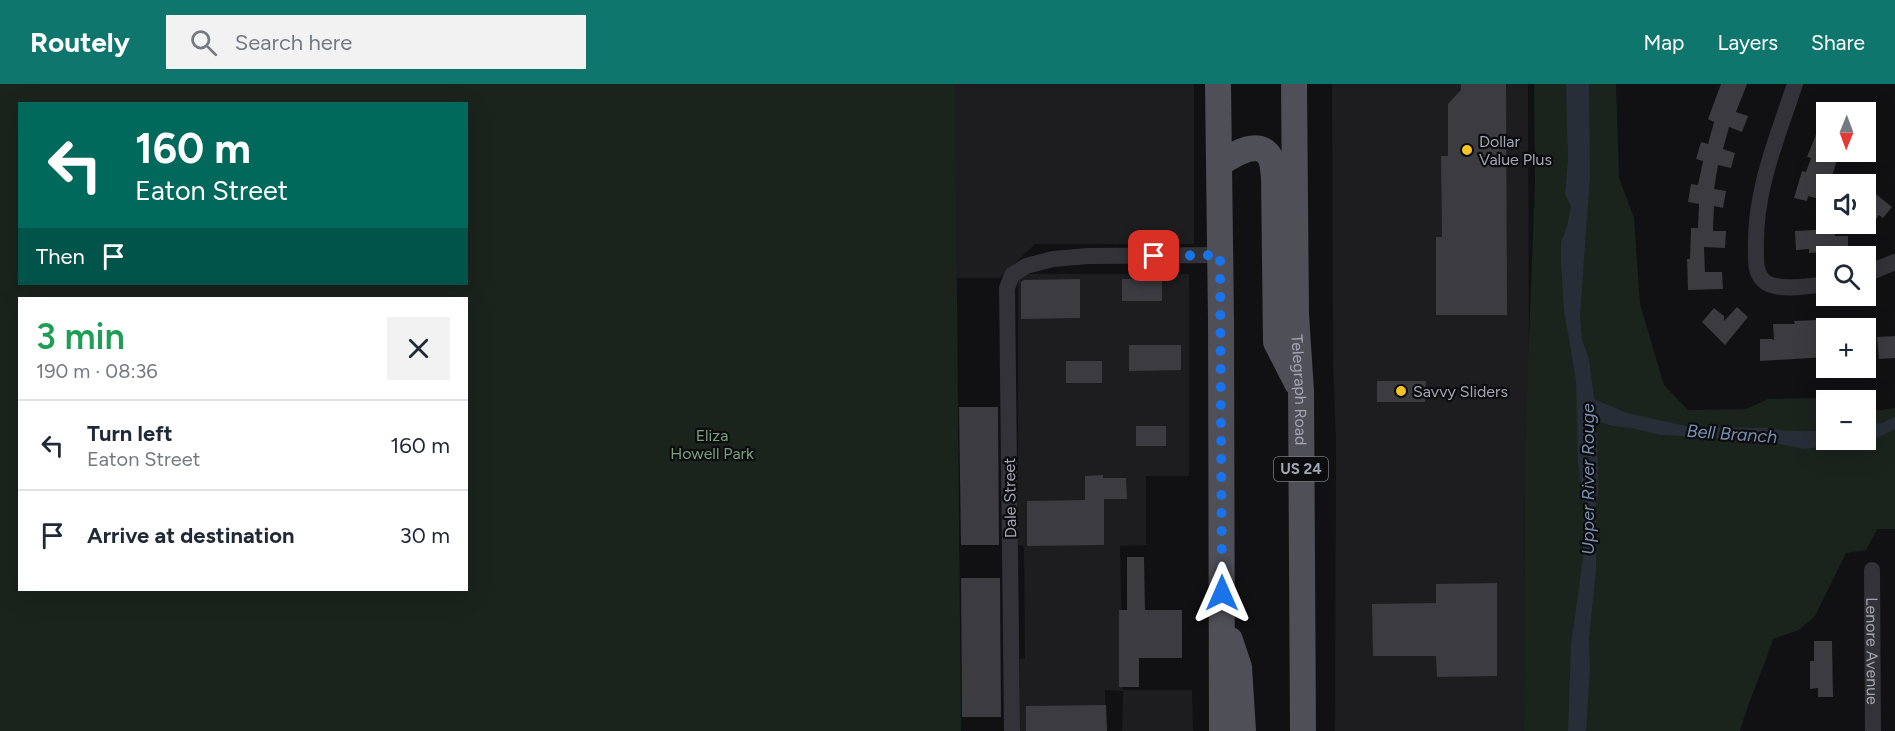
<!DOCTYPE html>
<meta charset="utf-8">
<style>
body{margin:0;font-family:Figtree,sans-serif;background:#f2f2f3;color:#1f2937;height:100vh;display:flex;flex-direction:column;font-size:22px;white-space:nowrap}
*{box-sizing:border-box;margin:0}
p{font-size:20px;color:#747a83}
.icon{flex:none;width:33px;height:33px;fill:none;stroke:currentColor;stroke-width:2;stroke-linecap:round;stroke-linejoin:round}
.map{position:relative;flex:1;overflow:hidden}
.details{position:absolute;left:18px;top:213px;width:450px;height:294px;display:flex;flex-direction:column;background:#fff;border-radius:0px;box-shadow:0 6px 24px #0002}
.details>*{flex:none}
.hud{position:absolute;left:18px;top:18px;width:450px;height:183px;border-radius:0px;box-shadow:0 6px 24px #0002;background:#00695c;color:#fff;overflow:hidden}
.needle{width:39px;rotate:181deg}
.buttons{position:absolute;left:1816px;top:18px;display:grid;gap:12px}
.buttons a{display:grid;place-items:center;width:60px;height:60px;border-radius:0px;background:#fff;box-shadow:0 6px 24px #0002;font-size:30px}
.pin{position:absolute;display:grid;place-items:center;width:51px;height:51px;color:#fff;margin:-26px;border-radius:12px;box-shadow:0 3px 9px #0006}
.me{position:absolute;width:66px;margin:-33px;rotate:0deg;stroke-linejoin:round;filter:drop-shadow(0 0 4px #0008)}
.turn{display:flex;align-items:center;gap:21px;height:126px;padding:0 18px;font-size:27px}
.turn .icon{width:78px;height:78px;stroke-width:2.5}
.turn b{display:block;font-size:42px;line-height:51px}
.then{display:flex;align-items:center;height:57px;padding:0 18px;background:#0003;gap:12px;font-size:22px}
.round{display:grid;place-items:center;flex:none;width:63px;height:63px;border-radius:0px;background:#f2f2f3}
.headline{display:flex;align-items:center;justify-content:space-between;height:102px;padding:0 18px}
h1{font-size:36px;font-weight:600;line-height:45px;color:#1e9e55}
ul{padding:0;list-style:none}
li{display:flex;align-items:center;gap:18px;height:90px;padding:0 18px;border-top:2px solid #e0e1e3}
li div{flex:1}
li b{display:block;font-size:22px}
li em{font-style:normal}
header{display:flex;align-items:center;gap:36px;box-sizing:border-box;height:84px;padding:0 30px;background:#0f766e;color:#fff}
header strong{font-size:28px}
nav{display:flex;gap:33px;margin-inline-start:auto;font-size:21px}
.search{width:420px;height:54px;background:#f2f2f3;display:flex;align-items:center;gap:15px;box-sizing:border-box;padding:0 21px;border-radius:0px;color:#747a83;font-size:22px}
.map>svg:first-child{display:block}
</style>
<header>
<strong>Routely</strong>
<div class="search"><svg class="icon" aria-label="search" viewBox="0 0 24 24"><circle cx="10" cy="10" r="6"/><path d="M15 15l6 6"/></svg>Search here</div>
<nav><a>Map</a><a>Layers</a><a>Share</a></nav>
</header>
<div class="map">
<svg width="1895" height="647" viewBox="0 0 1895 647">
<rect width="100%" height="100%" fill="#111113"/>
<path fill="#1d1d20" d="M955 0H1194V160H1035L1000 194H956Z
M1332 0H1528L1529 274 1525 358 1524 647H1335L1336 356 1333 274Z
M1018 190H1189V392H1146V461L1120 462 1123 606H1192L1193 647H1122L1123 607 1105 606V647H1020V575L1025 574 1024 462 1018 461Z"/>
<path fill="#1b231d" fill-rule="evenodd" d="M0 0H955L961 647H0ZM20 20H466V200H20ZM20 214H466V506H20Z
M1534 0H1616L1619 94 1634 134 1640 220 1664 301 1688 326 1746 325 1768 315 1822 314 1827 317V356H1866V328L1895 324V445H1877L1866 466 1846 469 1815 532 1799 546 1773 555C1763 586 1749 615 1740 647H1524L1525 358 1535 99Z"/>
<path fill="#272e37" d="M1566 0H1589L1590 92 1580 232 1582 255 1589 275 1594 315 1627 329 1691 343 1764 344 1788 347H1827V356H1866V340L1882 339 1895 333V345L1877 354 1861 358 1804 365 1761 356 1660 351 1632 344 1613 342 1597 337 1595 340 1597 354 1598 410 1596 418V485L1589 555 1590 584 1586 647H1568L1571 561 1583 474 1584 428 1578 377 1576 296 1564 226 1561 179V158L1567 143 1571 123 1565 110 1568 76Z"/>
<path fill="#3b3b40" d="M1461 0H1506L1507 231H1436V153H1442L1441 72H1448V20L1461 6Z
M1721 0H1747L1736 28 1748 32 1742 48 1729 43 1723 65 1735 69 1731 84 1718 81 1714 105 1726 107 1723 124 1714 122 1713 147H1726L1725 164 1704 163 1705 188H1722L1723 205 1688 206 1687 175H1690L1691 144H1698L1699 120 1688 118 1691 100 1698 101 1703 77 1696 75 1701 58 1708 60 1714 38 1708 35Z
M1817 48 1827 52V68H1839L1830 100H1827V117L1808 112 1807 117 1794 114 1802 87 1806 88 1811 74 1807 73Z
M1866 102 1892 123 1883 134 1879 131 1866 147Z
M1834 145 1835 152H1848V167L1809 169V165L1796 166 1795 147Z
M1162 194V217H1122V195Z
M1080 195V234L1021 235V198L1024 196Z
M1737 223 1748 233 1725 261 1702 238 1714 224 1724 232V237Z
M1816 236 1817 246 1827 245V273L1760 277V255H1772L1774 256 1773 240H1795L1794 237Z
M1895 252V274L1879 275 1877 253Z
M1129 261H1181V286L1129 287Z
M1066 277H1102V299H1066Z
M1377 297H1426L1425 318H1377Z
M959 323H998L999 461H961Z
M1136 342H1166V362H1136Z
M1103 391V394H1126L1127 415H1104V461L1027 462V417L1085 416V392Z
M1127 473H1144L1145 526H1182V574H1139V603H1119V526H1127Z
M961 494H1000L1001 633H962Z
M1497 499V592L1437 593 1436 572H1373L1372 520 1436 519V500Z
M1814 557H1832L1833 613H1818V604L1810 605V577H1814Z
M1106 621 1107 647H1026V622Z"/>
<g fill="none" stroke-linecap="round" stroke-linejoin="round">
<g stroke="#323238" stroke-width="16">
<path d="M1795 0C1777 54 1754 108 1756 166 1756 177 1755 189 1764 197 1776 208 1811 202 1827 200"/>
<path d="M1866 190 1895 178"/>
<path id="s1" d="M1872 486 1873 647"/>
<path d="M1012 647 1007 204 1012 191 1026 182 1053 175 1088 172 1220 171"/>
</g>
<g stroke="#4e4f57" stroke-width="26">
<path d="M1218 0 1221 236 1222 647"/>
<path id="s2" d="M1294 0 1296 230 1301 307 1303 647"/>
<path d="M1219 80C1232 72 1258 53 1270 73 1273 78 1273 86 1274 92L1276 258 1297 299"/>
<path d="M1230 556 1239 583 1243 647"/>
</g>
</g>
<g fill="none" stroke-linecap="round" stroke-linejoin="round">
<path stroke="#1a73e8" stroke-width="10" stroke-dasharray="0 18" d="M1154 172 1220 171 1222 509"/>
</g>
<g fill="#f7c425" stroke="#0c0c0e" stroke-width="2">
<circle cx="1467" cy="66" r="6"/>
<circle cx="1401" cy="307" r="6"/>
</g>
<g text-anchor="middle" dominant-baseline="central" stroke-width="4.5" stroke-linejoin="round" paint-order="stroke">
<rect fill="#0c0c0e" stroke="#757882" stroke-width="1.5" x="1274" y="373" width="54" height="24" rx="4.5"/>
<g font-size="15" font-weight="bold" fill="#a2a6b4">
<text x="1301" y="385">US 24</text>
</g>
<g font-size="16" fill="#a2a6b4" stroke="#0c0c0e" text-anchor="start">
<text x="1479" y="57">Dollar<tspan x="1479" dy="18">Value Plus</tspan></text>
<text x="1413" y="307">Savvy Sliders</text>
</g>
<g font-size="16" fill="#a2a6b4" stroke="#0c0c0e">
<text stroke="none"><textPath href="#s2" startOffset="306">Telegraph Road</textPath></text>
<text transform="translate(1010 414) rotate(-91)">Dale Street</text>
<text stroke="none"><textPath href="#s1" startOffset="81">Lenore Avenue</textPath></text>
</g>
<g font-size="16" fill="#78a07e" stroke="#0c0c0e">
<text x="712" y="351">Eliza<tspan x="712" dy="18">Howell Park</tspan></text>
</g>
<g font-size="18" font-style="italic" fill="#7790b1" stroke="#0c0c0e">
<text transform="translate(1732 350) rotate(4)">Bell Branch</text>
<text transform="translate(1588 395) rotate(-90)">Upper River Rouge</text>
</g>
</g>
</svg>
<div class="buttons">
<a><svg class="needle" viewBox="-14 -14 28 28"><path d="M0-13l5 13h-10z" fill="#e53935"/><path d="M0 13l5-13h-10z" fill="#747a83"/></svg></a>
<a><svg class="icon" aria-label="sound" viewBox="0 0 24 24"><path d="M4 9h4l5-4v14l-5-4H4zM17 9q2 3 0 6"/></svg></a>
<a><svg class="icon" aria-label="search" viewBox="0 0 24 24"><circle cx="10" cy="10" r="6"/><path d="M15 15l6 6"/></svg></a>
<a>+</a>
<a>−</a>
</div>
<div class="pin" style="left:1154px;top:172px;background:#d93025"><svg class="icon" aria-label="arrive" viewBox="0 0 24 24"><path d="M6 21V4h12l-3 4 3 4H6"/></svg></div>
<svg class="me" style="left:1222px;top:509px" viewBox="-20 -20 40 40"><path d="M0-17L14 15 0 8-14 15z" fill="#1a73e8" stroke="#fff" stroke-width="4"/></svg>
<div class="hud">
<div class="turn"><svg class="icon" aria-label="left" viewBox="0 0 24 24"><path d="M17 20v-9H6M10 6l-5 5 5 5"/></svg><div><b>160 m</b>Eaton Street</div></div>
<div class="then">Then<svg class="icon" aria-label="arrive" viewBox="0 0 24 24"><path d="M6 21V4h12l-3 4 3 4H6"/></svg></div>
</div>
<section class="details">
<div class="headline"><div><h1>3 min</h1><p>190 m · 08:36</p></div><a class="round"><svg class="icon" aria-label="close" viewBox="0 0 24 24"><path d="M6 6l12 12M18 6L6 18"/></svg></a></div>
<ul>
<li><svg class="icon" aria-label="left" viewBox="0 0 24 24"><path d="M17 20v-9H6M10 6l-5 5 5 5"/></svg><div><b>Turn left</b><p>Eaton Street</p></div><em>160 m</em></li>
<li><svg class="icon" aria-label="arrive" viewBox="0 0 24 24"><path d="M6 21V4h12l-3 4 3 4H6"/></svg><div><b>Arrive at destination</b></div><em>30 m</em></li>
</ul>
</section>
</div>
